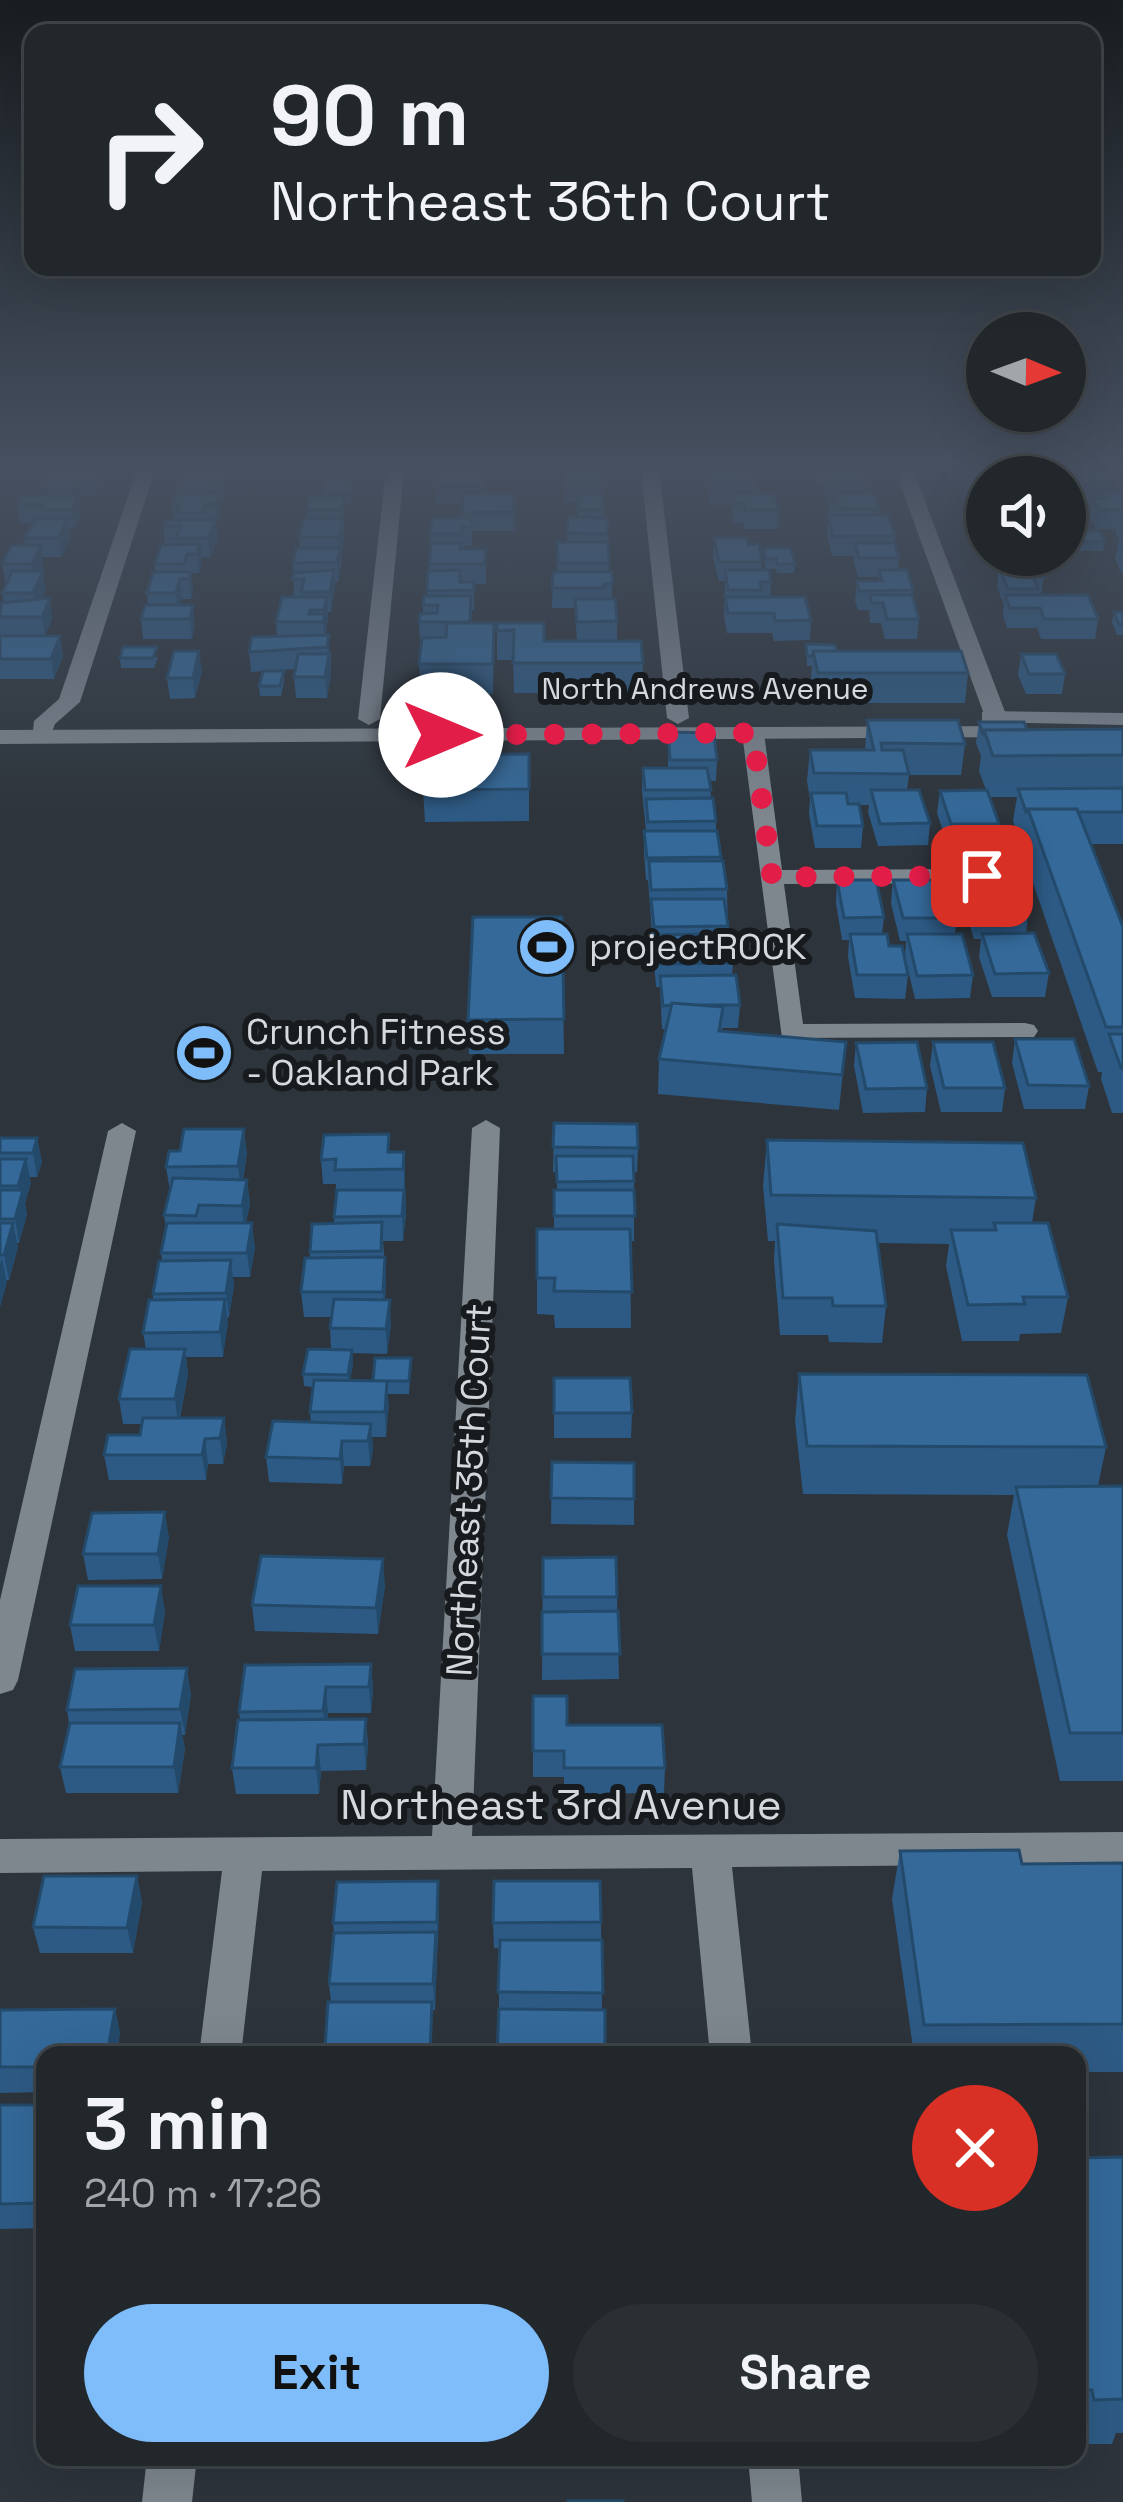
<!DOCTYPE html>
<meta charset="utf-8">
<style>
body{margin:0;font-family:"Space Grotesk",sans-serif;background:#2a2f34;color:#f1f3f6;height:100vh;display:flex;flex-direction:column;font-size:45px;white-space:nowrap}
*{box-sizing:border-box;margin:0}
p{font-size:39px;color:#a2a5a9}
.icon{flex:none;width:66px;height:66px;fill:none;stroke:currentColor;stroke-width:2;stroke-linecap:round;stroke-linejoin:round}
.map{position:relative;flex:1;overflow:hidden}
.sheet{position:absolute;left:36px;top:2046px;width:1050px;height:420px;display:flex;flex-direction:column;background:#22272c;border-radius:24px;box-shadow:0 12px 48px #0002,0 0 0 3px #3f4448}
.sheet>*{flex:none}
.banner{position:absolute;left:24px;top:24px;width:1077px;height:252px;border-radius:24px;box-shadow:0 12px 48px #0002,0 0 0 3px #3f4448;background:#22272c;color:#f1f3f6;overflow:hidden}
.needle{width:78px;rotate:91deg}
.tools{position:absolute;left:966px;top:312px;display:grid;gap:24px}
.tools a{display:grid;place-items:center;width:120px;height:120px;border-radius:50%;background:#22272c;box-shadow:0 12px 48px #0002,0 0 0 3px #3f4448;font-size:60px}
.pin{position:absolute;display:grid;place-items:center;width:102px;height:102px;color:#fff;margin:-51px;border-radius:24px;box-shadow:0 6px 18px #0006}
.me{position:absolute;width:132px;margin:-66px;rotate:90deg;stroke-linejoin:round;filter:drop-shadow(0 0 9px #0008)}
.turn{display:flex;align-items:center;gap:42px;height:252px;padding:0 48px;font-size:54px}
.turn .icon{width:156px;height:156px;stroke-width:2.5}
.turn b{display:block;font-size:84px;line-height:102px}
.round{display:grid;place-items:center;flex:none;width:126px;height:126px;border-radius:63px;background:#2a2f34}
.head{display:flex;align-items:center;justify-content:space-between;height:204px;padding:0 48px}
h1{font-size:72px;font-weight:800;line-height:90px}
.cta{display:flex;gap:24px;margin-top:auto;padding:24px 48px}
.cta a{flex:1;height:138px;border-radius:72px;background:#7ebdf9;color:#111;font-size:48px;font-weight:800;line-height:138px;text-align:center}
.cta a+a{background:#2a2f34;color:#f1f3f6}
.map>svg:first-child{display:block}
</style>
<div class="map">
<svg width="1123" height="2502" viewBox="0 0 1123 2502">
<rect width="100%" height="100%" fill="#2d343b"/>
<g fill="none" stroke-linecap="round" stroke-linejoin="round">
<path fill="#7e868e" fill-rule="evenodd" d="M137 470H155L80 702 55 724 48 742H32L34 721 59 699Z
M386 470H404L380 719 369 725 358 719Z
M641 470H659L689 718 678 724 667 718Z
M895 470H913L1007 717 1004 722 996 723 985 717Z
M753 727 764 733 782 870 982 869 994 876 982 883 784 884 803 1024 1025 1023 1034 1025 1038 1031 1034 1037 782 1038 742 733Z
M486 1120 500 1128 472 1836 1123 1832V1864L732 1867 752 2055H710L692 1868 262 1871 241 2055H199L222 1871 0 1873V1839L432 1836 472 1128Z
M122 1123 136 1131 18 1680 13 1690 0 1694V1600L108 1131Z
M147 2457H197L192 2502H142Z
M748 2457H798L802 2502H752Z"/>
<path fill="#7e868e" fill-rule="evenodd" d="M990 711 1123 713V725L982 722V712Z
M1015 726 1026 732 1023 737 0 744V730Z"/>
</g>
<path fill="#2d5a84" d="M103 470 98 481 99 489 97 496H80L81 514 74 529H69L70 537 62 557H42L43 564 41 571 46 590 42 599 52 618 45 636H60L63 656 54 679H0V606L4 603 2 593 6 584 2 564 25 545 24 538 33 523H20L17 504 43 495 41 479Z
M203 470H228L223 499H219L221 512 216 523 218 539 210 558 201 557 199 573H191L193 591 191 599H182L180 605 195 625 192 639H143L141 619 148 605 147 593 155 572V564L165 545 163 526 174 520 172 504 182 493 181 489Z
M321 470H354L353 476H322Z
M434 470H474V472H483V493H514L515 531H472V546H464L463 549H486V584H474V610H472L471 623H494L493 694H421L419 664 421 642H420L419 622 423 614V605L427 596 430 534 462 518V504H436V480H434Z
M564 470H605V481H603L604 518H608L609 572H612V599L617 621V641L643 663 642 693H514L513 660H497V623L544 641H577L575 608H552L553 572H557V542H567L568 517H578V503H564Z
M701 470H739V474L755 487 754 493 779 510 778 529H744L743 523H733L732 505H710L708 479H703Z
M809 470H861L866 485 865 493 879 509V515L895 536 894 543 899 558 898 570 913 590 912 597 919 619 917 639H885L881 623H870L869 610H858L855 601 857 581H878L879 577H858L854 563V556H832L827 534 830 501 826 500 823 482H812Z
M945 470H998L987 477V551H980L974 536 975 528H968L963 514 966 495 962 486 963 479 949 480Z
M1076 470H1116L1115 480H1109L1111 484 1110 491 1123 493V575L1115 559 1119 540 1116 534V529H1096L1090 517 1092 503H1082L1074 486Z
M325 480H352V490L350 503H345L341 567 338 582H335L331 612H328L326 635 331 655V674L327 698H296L294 677 296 669 271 671H284V681L281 696H260L259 686 263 671 251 672 249 652 277 636 276 622 294 597 293 563 300 548 299 537 307 518V510L322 496Z
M1075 531 1105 541 1103 551H1079L1074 541Z
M714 538 748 545 762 562 761 570 771 582 770 597 811 620 810 640 774 641 772 633H727L724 617 725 581H719L713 557Z
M763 548 795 564 794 573H777L776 569H765Z
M1001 555H1063L1061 566H1033L1044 577 1041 595 1098 619 1095 639H1041L1037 628H1007L1003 615 1004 605 997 587 999 567H1001Z
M1114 612H1123V635H1117L1112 622Z
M806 644 968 673 965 703H815L811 680 812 666H807Z
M1021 654 1065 674 1062 694H1026L1018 675Z
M158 657 154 668H121L120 658Z
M202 671 195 698 170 699 167 678Z
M867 720 965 744 961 775H909L907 790 930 823 928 845 878 846 868 812 869 805H859L863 826 861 848H815L809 814 810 799 807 781 810 750H865Z
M979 722 1027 730 1123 729V844H1091L1123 927V1113H1112L1101 1079 1102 1072H1098L1022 851 1023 844H1021L1013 821 1017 797H990L999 824 996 846H948L937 813 940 791 986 790 979 771 981 756 976 743Z
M668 732 717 760 716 781H710L711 798 716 821V831L721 861 727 889 728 934 733 963 732 975 740 1005 738 1028H722V1032L846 1042 839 1110 658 1094 659 1059 666 1029H662L660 987H656L648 880H646L644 853V831H646L642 790 643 768H668Z
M529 754V821L425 822 423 790Z
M965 879 1028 915 1026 933 1049 973 1045 997H992L979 957 981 939H974L962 901Z
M837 880 884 917 882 934 908 975 905 999 855 998 848 957 849 940H842L836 903Z
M893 880 957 918 955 934 973 975 970 998 915 999 905 957 906 941H900L891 903Z
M562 917 564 1054H469L468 1020Z
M1015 1039 1089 1086 1085 1109H1024L1012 1063Z
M933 1042 1005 1088 1002 1112H941L930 1066Z
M856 1043 927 1088 925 1112 863 1113 854 1066Z
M554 1123 638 1148 637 1172H634V1241H630L631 1328H555L554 1315 537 1314V1229H554V1190H557V1172H553Z
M0 1138H37L42 1162 37 1177H29L31 1183 25 1203 27 1214 19 1243H17L18 1247 9 1280H6L0 1307Z
M767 1140 1036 1198 1032 1223 1068 1297 1061 1333 1020 1334 1019 1341H962L946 1266 949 1244 878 1243 886 1306 882 1343 829 1342 828 1335H780L774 1261 775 1241H768L763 1186Z
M391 1152H404L406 1214 403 1241H383L386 1281 385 1300 391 1325 387 1354 352 1353 353 1363 350 1380 373 1381 411 1358 409 1394H388L386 1437H372L373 1449 370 1466H344L342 1484 269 1482 266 1457 311 1422 310 1412 313 1387 304 1386 303 1374 331 1349 330 1328 331 1317H304L301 1292 310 1258V1252L334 1223 336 1184H323L321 1160Z
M247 1153 243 1180H247L250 1204 246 1223 255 1247 250 1277H233L234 1285 229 1317 227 1318 223 1357H186L188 1374 180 1418H224L227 1443 223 1464H208L206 1480H109L104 1455 140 1435 142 1424H123L119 1399 146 1349 143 1333 153 1300V1294L162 1261 161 1253 166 1229 164 1215 170 1191 166 1167Z
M799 1374 1106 1447 1098 1486H1123V1781H1060L1007 1535 1014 1495 803 1494 795 1421Z
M554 1378 632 1413 631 1438H554Z
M552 1462 634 1463V1525L551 1524Z
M169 1537 162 1579 88 1580 83 1554Z
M616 1557 619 1679 542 1680 543 1558Z
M385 1585 378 1634 255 1631 252 1605Z
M165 1611 159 1651H75L70 1625Z
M371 1664 373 1690 371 1713H328V1720L366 1719 368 1745 366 1770 321 1771 319 1794H236L232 1768 240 1720 239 1712Z
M191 1694 185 1735H182L185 1749 178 1793H66L60 1767 69 1723 67 1710Z
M533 1696 567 1725 665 1768 664 1793 564 1794V1777H533Z
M900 1851 1022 1864 1123 1863V2072H1077V2055H914L892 1899Z
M137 1876 142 1902 133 1953H40L33 1927Z
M438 1881 439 1907 435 2010H432V2055H326L325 2048 331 2002 329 1984 334 1933 333 1923Z
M601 1922 602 2010 499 2018V1948H494L493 1923Z
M115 2009 120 2034 45 2055V2092L0 2093V2010Z
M0 2105H45V2228L0 2229Z
M1077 2153 1078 2158 1123 2157V2433H1116L1112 2444H1080L1078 2435Z"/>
<path fill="#244a6b" d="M95 470H103L98 481 99 489 97 496Z
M224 471 226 490 223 499 221 480Z
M78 478 81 514 74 529 72 510 75 503 73 489Z
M219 493 221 512 217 523 216 504Z
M344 496V537L338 582 337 562Z
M67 519 70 537 62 557 59 538Z
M216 520 218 539 210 558 208 538Z
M200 544 202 564 199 573 197 554Z
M41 545 43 564 35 583 32 564Z
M334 570 335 589 331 612 330 592Z
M43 571 46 590 36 613 33 593Z
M191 572 193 591 191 599 189 579Z
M180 579 182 599 178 612 176 593Z
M327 597 328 617 325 642 323 622Z
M50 598 52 618 45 637 42 617Z
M193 605 195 625 192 639 190 619Z
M329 635 331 674 327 698 325 677Z
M60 636 63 656 54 679 51 659Z
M199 651 202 671 195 698 193 678Z
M244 1129 247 1153 241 1191 238 1166Z
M37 1138 42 1162 37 1177 33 1153Z
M404 1152 406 1214 403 1241 402 1216 404 1193Z
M26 1159 31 1183 25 1203 27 1214 19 1243 15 1219 20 1198 18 1186Z
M247 1180 250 1204 244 1231 242 1206Z
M13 1223 18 1247 9 1280 4 1255Z
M252 1223 255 1247 250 1277 247 1253Z
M385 1257 386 1281 384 1316 383 1292Z
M2 1258 7 1283 0 1307V1264Z
M231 1260 234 1285 229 1317 226 1293Z
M225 1299 228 1324 223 1357 220 1332Z
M390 1300 391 1325 387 1354 386 1329Z
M185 1349 188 1374 178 1424 175 1399Z
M352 1350 353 1363 349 1388 348 1375Z
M387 1381 389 1406 386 1437 385 1412Z
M224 1418 227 1443 223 1464 220 1438Z
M371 1424 373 1449 370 1466 368 1441Z
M205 1439 208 1464 206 1480 202 1455Z
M342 1441 344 1466 342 1484 340 1459Z
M165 1512 169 1537 162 1579 158 1554Z
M383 1559 385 1585 378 1634 376 1608Z
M161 1586 165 1611 159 1651 154 1625Z
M371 1664 373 1690 371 1713 369 1687Z
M187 1668 191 1694 185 1735 180 1709Z
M326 1687 328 1713 326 1737 323 1711Z
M366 1719 368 1745 366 1770 364 1744Z
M180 1723 185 1749 178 1793 174 1767Z
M318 1745 321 1771 319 1794 316 1768Z
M137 1876 142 1902 133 1953 127 1928Z
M438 1881 439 1907 438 1948 437 1922Z
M436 1932 437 1958 435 2010 433 1984Z
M115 2009 120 2034 117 2055H107Z
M45 2141V2192L40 2172Z"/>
<path fill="#346999" stroke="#244a6b" stroke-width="3" d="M564 470H602L603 484H564Z
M709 470H737V474H753L755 487H711Z
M824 470H861L866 485H838L827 481Z
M965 470H998L1001 477H987V486H971Z
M1078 470H1104L1111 484H1085Z
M44 471H97L94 478H78L73 489H45L50 479H41Z
M187 471H224L221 480H212L209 489H181Z
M437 472H483L482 486H435Z
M325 480H352L349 494H322Z
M1102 491H1122L1123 510H1099L1092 499 1105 498Z
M176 493H219L216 504H205L202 513H177L180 504H172Z
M462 493H514V512L462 513Z
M733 493H775L779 510H744V504H734Z
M839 493H875L879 509H843L830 497H840Z
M579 494 604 495 603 510H578Z
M21 495H78L72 510H41L44 505 17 504Z
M965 495H987V509H970Z
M309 496H344L342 510H307Z
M828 515H888L895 536H833Z
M568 517 608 518 607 534 567 533Z
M976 517H987V532H982Z
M304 518 343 519 339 537H299Z
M432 518H472L471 527H463L462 534H430Z
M36 519H67L59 538H24Z
M166 520H216L208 538H176L181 526H163Z
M1075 531H1100L1105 541 1080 542Z
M714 538H747L748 545 759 544 762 562H719Z
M557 542H608L609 563H558Z
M431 543H461L460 549H486L485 564H429Z
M855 543H894L899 558H859Z
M200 544 197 554H187L184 564H155L161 545Z
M11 545H41L32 564H2Z
M296 548H340L337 562 293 563Z
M763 548H791L795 564H777L776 559H765Z
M1007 555H1030L1033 562H1010Z
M999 567H1039L1044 577H1033L1038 589H1008Z
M334 570 330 592H301L304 579H292L294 573Z
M460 570V582H474V590L427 591 428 571Z
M725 570H769L771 582H760L762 590H728Z
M879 570H907L913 590 859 591 857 581H882Z
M12 571H43L33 593H2Z
M153 572H191L189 579H180L176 593H147Z
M553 572H612L613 583 604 584V588H552Z
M870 595H912L919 619H887L883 603H872Z
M1005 595H1088L1098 619H1044L1040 608H1010Z
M424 596H471L470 622H419L420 614 437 613 438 605H423Z
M282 597H327L324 610H310L309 614H325L323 622H276Z
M725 597H805L811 620 775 621 774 613H728Z
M50 598 42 617H0L1 603Z
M575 599H615L617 621 577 622Z
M145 605H193L190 619H141Z
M1114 612H1123V625L1119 624Z
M447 623H494L493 664H419L422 638 446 637Z
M497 623H544V641H641L643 663H513L514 630 497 631Z
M329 635 327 647 249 652 252 637Z
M0 636H60L51 659H0Z
M806 644 835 645 837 651H813V656H807Z
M123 647H157L153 658H120Z
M174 651H199L193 678H167Z
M813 651H961L968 673H818Z
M298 654H329L325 677H294Z
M1021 654H1056L1065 674H1029Z
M263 671H284L280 686H259Z
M867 720H958L965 744 881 743 882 750H903L909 774 814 773 810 750H874Z
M979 722H1024L1027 730H984L983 735Z
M1123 729V755L993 756 984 730Z
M668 732 714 733 717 760H670Z
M529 754V789L423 790 425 755Z
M643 768H707L711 790H645Z
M1123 788V812H1078L1077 809H1028L1029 812H1026L1018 789Z
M871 790H919L930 823 880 824Z
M987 790 999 824H951L940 791Z
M811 793H846L848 804H859L863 826H817Z
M713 798 716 821 648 822 646 799Z
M1028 809H1077L1123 927V1027H1106Z
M644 831H717L721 857 647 858Z
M649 861H723L727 889 651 890Z
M1015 878 1028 915 977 916 965 879Z
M837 880H876L884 917 844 918Z
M893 880H946L957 918H903Z
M651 899H724L728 926 654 927Z
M473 917H562L564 1019 468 1020Z
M1034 933 1049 973 995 974 982 934Z
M729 934 733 963 657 964 654 935Z
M850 934H887L889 946H902L908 975H857Z
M907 934H962L973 975 917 976Z
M736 975 740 1005H698L672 1003 671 1005 663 1006 660 976Z
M672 1003 723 1007 719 1031 846 1042 842 1075 659 1059Z
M1109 1034H1123V1068H1121Z
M1015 1039H1074L1089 1086 1028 1085Z
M917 1042 927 1088 866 1089 856 1043Z
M933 1042H993L1005 1088H944Z
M554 1123 637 1124 638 1148 553 1147Z
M184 1129H244L238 1166 166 1167 169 1151H180Z
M389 1134 388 1152H404L403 1169 335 1170 336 1159 321 1160 324 1135Z
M0 1138H37L33 1153H0Z
M767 1140 1023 1143 1036 1198 771 1195Z
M556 1156H633L634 1181 557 1182Z
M0 1159H26L18 1186H0Z
M173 1178 247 1180 242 1206 199 1205 196 1216 164 1215Z
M0 1190H23L15 1219H0Z
M337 1190H404L402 1216 334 1217Z
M554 1190H634L635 1216H554Z
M382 1222 381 1251 310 1252 312 1224Z
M0 1223H13L4 1255H0Z
M167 1223H252L247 1253H161Z
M994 1223H1048L1068 1297H1023L1025 1304 968 1305 951 1230H996Z
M777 1224 876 1231 886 1306H833L832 1298H783Z
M537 1229H630L632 1292 554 1291 555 1278H537Z
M385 1257 383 1292H301L305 1258Z
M231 1260 226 1293 153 1294 159 1261Z
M225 1299 220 1332 143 1333 149 1300Z
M334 1299 390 1300 386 1329 330 1328Z
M130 1349H185L175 1399H119Z
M308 1349 352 1350 348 1375 303 1374Z
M375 1358H411L409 1381H373Z
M799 1374 1087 1375 1106 1447 807 1446Z
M554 1378H630L632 1413H554Z
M314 1380 387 1381 385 1412H310Z
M143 1418H224L220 1438 205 1439 202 1455H104L108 1435H140Z
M273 1421 371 1424 368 1441H342L340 1459 266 1457Z
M552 1462 634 1463V1499L551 1498Z
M1123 1486V1733H1070L1016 1487Z
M165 1512 158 1554H83L92 1513Z
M261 1556 383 1559 376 1608 252 1605Z
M616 1557 617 1597H543V1558Z
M78 1586H161L154 1625H70Z
M618 1611 620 1654H542V1612Z
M371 1664 369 1687H326L323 1711 239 1712 245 1665Z
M187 1668 180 1709 67 1710 75 1669Z
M533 1696H567V1725H662L665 1768H564V1751H533Z
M366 1719 364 1744 318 1745 316 1768H232L238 1720Z
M70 1723H180L174 1767H60Z
M1019 1850 1022 1864 1123 1863V2024L924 2025 900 1851Z
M44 1876H137L127 1928 33 1927Z
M438 1881 437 1922 333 1923 337 1882Z
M494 1881H600L601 1922 493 1923Z
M436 1932 433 1984H329L334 1933Z
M500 1940H602L603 1993 498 1992Z
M328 2002H432L430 2055H352L353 2047 325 2048Z
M115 2009 107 2055H45V2067H0V2010Z
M499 2009 605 2010V2055H497Z
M0 2105H45V2141L40 2172H45V2203L0 2204Z
M1077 2153 1078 2158 1123 2157V2399L1094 2400 1092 2390H1077Z
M568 2501H623V2502H568Z"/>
<linearGradient id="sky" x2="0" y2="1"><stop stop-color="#191d20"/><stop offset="0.57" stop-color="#465060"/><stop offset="1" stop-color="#465060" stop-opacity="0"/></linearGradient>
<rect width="1123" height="821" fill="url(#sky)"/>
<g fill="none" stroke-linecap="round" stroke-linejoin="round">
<path stroke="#e11d48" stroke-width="21" stroke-dasharray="0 37.8" d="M441 735 753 733 772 877 982 876"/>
</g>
<defs>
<g id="stadium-disc" transform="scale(3)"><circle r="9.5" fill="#7ebdf9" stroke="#181b1e"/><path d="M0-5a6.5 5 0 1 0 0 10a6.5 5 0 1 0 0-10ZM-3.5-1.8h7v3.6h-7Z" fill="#111"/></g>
</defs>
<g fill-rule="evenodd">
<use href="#stadium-disc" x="547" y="947"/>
<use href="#stadium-disc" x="204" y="1053"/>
</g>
<g text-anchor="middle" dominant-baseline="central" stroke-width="12" stroke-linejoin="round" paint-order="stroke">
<g font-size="30" fill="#d5d9dd" stroke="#181b1e">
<text x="705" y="688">North Andrews Avenue</text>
</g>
<g font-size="36" fill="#d5d9dd" stroke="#181b1e" text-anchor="start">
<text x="589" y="947">projectROCK</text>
<text x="246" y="1032">Crunch Fitness<tspan x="246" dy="41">- Oakland Park</tspan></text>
</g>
<g font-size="36" fill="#d5d9dd" stroke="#181b1e">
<text transform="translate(469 1490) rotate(-87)">Northeast 35th Court</text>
</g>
<g font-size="42" fill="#d5d9dd" stroke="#181b1e">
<text x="561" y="1804">Northeast 3rd Avenue</text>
</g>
</g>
</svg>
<div class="tools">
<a><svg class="needle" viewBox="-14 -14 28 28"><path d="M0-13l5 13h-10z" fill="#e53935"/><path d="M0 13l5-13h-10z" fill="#a2a5a9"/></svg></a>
<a><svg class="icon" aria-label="sound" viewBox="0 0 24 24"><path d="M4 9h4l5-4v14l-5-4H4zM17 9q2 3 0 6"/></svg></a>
</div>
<div class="pin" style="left:982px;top:876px;background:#d93025"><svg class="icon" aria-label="arrive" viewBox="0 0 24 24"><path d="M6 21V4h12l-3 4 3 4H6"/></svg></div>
<svg class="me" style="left:441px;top:735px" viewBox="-20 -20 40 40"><circle r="19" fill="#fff"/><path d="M0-13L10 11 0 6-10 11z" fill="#e11d48"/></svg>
<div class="banner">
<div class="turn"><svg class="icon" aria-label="right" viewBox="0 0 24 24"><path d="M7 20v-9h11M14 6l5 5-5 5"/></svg><div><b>90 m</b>Northeast 36th Court</div></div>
</div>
<section class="sheet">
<div class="head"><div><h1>3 min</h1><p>240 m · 17:26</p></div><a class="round" style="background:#d93025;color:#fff"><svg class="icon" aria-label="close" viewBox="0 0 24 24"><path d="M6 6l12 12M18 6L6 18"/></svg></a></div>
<div class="cta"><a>Exit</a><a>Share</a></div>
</section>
</div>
